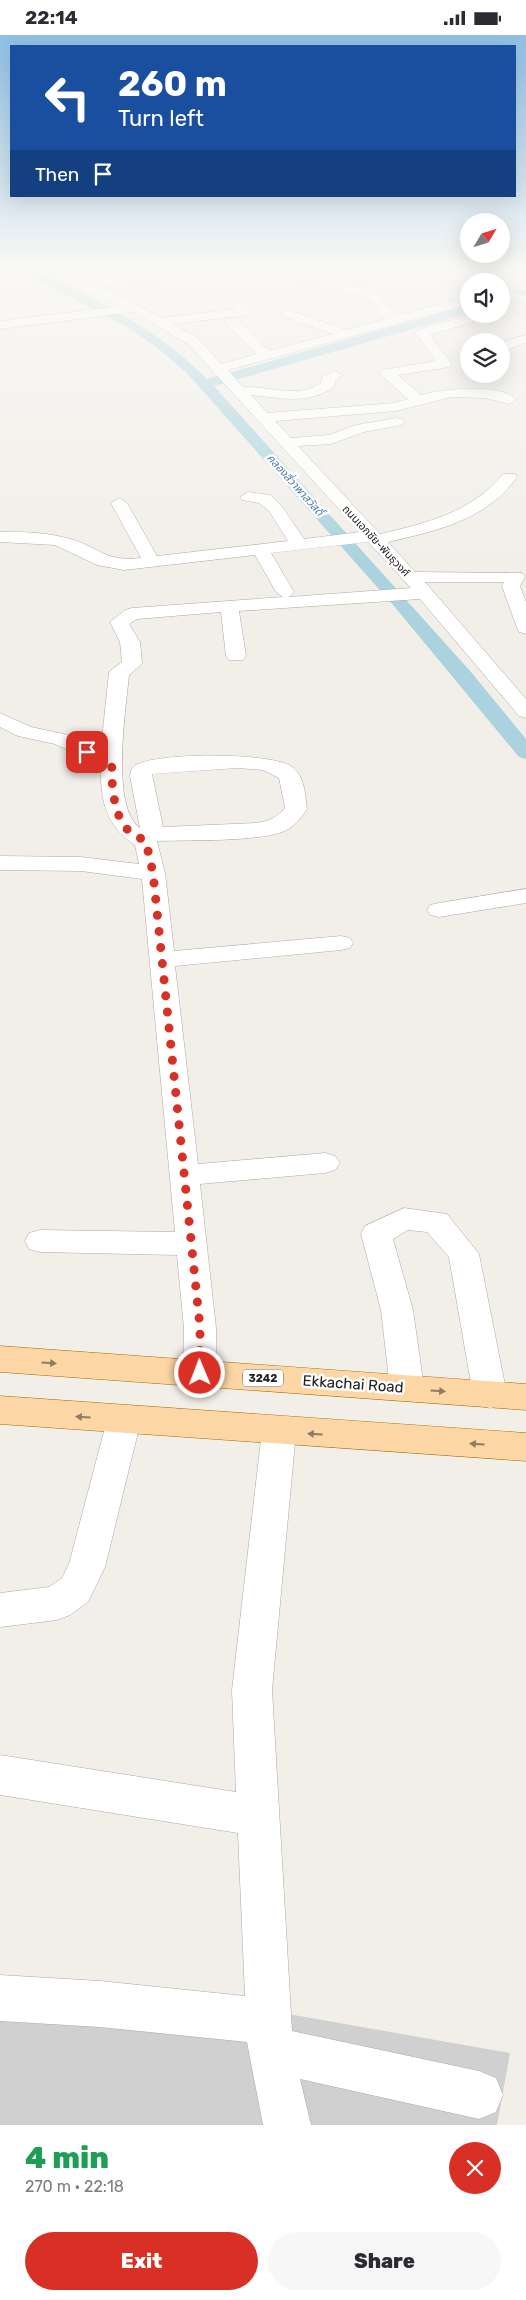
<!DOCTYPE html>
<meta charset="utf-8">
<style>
body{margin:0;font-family:Rubik,"Noto Sans Thai",sans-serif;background:#f7f7f7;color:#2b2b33;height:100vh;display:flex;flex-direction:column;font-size:19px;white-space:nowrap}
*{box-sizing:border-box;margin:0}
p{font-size:16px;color:#7c7c81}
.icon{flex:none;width:28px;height:28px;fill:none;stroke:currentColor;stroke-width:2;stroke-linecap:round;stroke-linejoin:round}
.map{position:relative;height:2090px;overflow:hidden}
.details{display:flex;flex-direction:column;background:#fff;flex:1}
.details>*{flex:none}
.top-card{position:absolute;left:10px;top:10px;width:506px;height:152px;border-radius:0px;box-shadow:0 5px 20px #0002;background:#1a4fa0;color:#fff;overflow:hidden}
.needle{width:32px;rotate:52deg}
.controls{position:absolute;left:460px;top:178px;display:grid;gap:10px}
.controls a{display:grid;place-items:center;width:50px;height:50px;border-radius:50%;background:#fff;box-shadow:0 5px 20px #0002;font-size:25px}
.pin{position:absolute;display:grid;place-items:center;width:42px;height:42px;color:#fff;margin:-21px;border-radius:10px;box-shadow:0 2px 8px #0006}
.me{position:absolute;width:55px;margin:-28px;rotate:359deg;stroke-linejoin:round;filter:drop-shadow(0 0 4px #0008)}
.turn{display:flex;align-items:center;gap:18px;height:105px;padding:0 25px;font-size:22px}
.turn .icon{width:65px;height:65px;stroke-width:2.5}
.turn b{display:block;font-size:35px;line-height:42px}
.then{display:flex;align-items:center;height:48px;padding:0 25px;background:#0003;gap:10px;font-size:19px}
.round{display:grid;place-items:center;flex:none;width:52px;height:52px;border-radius:26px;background:#f7f7f7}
.headline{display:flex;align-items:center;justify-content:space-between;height:85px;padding:0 25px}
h1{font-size:30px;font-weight:800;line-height:38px;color:#1e9e55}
.cta{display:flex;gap:10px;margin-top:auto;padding:10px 25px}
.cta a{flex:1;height:58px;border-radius:30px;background:#d93025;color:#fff;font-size:20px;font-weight:800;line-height:58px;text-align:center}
.cta a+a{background:#f7f7f7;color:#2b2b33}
.status{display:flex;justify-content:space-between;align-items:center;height:35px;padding:0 25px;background:#fff;direction:ltr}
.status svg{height:14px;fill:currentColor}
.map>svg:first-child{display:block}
</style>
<div class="status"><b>22:14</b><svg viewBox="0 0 49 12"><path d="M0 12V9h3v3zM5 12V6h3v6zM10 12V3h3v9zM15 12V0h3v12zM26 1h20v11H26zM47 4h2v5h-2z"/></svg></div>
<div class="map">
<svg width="526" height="2090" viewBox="0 0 526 2090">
<rect width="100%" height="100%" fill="#f2efe9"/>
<path fill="#d0d0d0" d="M0 1960 242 1971 510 2018 497 2090H0Z"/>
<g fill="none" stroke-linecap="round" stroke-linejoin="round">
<path fill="#aad3df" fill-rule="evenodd" d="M16 234H32C95 264 157 293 207 344L469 270V278L214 351 471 637 526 704V724L519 722 394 571 186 337 156 312 124 290Z
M526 254V262L501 269V261Z"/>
<g stroke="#a9a9a9" stroke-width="1">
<path id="minor" d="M49 234H65L89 246 139 238 208 234 300 237 297 234H312L333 246 369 255 380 261 396 281 455 265 461 269 459 272 228 335 243 352C269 351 298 364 321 348L322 342 335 336 342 340 335 346 334 352C308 370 280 363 251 360L267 378 395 368 408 364 382 341 380 338 382 335 436 326 415 298 417 295 473 279H492L490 282 430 300 452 329 450 332 398 340 421 360C440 354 503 347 516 365L509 369 486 363 452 362 396 376 275 386 291 403 329 400 356 390 397 383 402 384 404 387 402 390 364 397 331 409 298 411 380 499C427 488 472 477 503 439H515L517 442C487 485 436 496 388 507L415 537 522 538 525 542 520 551 526 567V599L519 597 517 593 502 551 504 547H425L526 664V683L519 681 420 564 239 576 246 621 243 625H229L226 621 221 577 137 584 129 589 140 607 142 629 129 640C126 673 110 773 140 793L130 741C131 738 131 733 134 731 153 717 274 717 292 732 305 742 305 759 307 774 301 783 295 791 285 796 258 807 189 805 157 806L165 838 174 916 341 901 350 903 353 908 350 913 341 915 175 931 198 1129 325 1118 335 1121 340 1128 335 1135 325 1138 200 1149 216 1293 217 1338 212 1347 200 1351 188 1347 183 1338 184 1293 177 1220 40 1217 29 1214 25 1206 29 1198 40 1195 175 1197 142 844 81 836 0 835V821L81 822 139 829 135 810C105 790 100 764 101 730L55 709 18 701 0 692V678L31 692 68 700 101 714 109 637 122 627 120 607 110 587 125 575 132 573 283 562 276 557 255 520 124 535 97 530 55 510 0 507V497C24 497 47 497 70 504 102 513 103 527 141 523L111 468 119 463 127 468 157 521 288 506 269 476 259 468 242 465 240 462 248 457 270 460 281 470 304 504 360 497 188 309 134 277 0 294V286L122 271 80 253ZM230 240 235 243 313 245 325 252 361 261 372 267 385 284 346 295 292 276H284L282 279 284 282 332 299 269 316 237 284H227L226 287 227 290 257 319 221 329 198 303 173 289 247 280 250 275 243 267H235L233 270 236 274 162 283 101 251 139 246ZM368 507 411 553 289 562 294 557 271 518ZM238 733 263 735 279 743 285 773C276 783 269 786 256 788L163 792 152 739Z
M423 234H440L460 243 454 247Z
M501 254 526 261V269L501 262Z
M526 300V308L501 316V308Z
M526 854V868L439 882 430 880 427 875 430 870 439 868Z
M404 1173 447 1179 479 1219 507 1360 502 1370 490 1373 478 1370 473 1360 449 1222 427 1197 408 1195 393 1204 413 1275 424 1353 419 1362 407 1366 395 1362 390 1353 381 1275 361 1199 365 1191Z
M124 1371 136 1375 141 1385 105 1532 88 1567 70 1580 57 1585 0 1592V1558L49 1552 62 1543 69 1529 107 1385 112 1375Z
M279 1382 291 1386 296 1396 272 1655 292 1996 479 2036 496 2043 503 2060 496 2077 479 2084 300 2044 311 2090H263L247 2007 100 1992 0 1986V1940L100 1946 245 1961 238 1798 0 1760V1720L236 1757 232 1655 262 1396 267 1386Z"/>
</g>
<g stroke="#a06b00" stroke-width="1">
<path id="major" d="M0 1311 526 1349V1375L0 1337Z
M0 1361 526 1398V1426L0 1389Z"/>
</g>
<use href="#minor" fill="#fff" fill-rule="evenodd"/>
<use href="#major" fill="#fcd6a4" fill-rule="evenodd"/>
</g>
<defs><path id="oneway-solid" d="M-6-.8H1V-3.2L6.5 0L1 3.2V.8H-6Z" transform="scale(1.25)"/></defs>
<g fill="#8f7c63">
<use href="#oneway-solid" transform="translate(49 1328) rotate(4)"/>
<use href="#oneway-solid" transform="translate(438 1356) rotate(4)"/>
<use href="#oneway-solid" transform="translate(83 1382) rotate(-176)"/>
<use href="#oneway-solid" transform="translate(315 1399) rotate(-176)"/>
<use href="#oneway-solid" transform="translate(477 1409) rotate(-176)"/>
</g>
<linearGradient id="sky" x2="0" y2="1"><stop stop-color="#8fc0e4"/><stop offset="0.44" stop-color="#f9f8f5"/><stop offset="1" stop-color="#f9f8f5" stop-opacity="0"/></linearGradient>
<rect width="526" height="527" fill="url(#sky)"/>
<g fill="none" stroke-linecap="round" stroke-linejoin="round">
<path stroke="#d93025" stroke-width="9" stroke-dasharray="0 16.2" d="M87 717 112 727C111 746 113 782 129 796 134 800 141 803 146 807L153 838 200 1292V1338"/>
</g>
<g text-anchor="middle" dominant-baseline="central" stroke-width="5" stroke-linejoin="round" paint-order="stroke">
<g font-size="11" font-style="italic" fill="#4a7aab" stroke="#fff">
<text transform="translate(295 450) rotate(48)">คลองสี่วาพาสวัสดิ์</text>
</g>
<g font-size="11" fill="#222" stroke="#fff">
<text transform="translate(376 506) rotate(47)">ถนนเอกชัย-พันธุวงศ์</text>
</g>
<rect fill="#fff" stroke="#646464" stroke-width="1" x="243" y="1334.5" width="40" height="17" rx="4"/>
<g font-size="11" font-weight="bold" fill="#222">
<text x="263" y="1343">3242</text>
</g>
<g font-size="15" fill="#222" stroke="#fff">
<text transform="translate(353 1349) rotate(4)">Ekkachai Road</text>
</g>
</g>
</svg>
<div class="controls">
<a><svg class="needle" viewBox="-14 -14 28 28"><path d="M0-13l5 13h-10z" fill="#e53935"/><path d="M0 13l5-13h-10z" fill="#7c7c81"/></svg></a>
<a><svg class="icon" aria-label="sound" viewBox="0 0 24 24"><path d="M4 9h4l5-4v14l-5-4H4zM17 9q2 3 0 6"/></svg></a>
<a><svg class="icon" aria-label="layers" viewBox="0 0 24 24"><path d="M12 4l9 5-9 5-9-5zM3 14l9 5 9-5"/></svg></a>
</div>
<div class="pin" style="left:87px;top:717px;background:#d93025"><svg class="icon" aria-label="arrive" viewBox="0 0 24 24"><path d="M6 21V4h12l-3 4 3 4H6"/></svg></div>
<svg class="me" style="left:200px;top:1338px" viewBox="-20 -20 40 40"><circle r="17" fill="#d93025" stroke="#fff" stroke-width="3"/><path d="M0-11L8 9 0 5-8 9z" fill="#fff"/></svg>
<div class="top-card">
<div class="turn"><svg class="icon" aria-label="left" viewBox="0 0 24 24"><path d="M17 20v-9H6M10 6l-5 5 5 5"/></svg><div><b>260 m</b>Turn left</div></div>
<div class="then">Then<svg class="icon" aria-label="arrive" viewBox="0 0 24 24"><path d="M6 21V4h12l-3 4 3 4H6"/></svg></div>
</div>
</div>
<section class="details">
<div class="headline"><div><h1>4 min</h1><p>270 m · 22:18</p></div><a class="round" style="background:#d93025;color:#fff"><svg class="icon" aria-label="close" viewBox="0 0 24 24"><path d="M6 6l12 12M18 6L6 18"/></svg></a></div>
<div class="cta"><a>Exit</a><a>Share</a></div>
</section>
